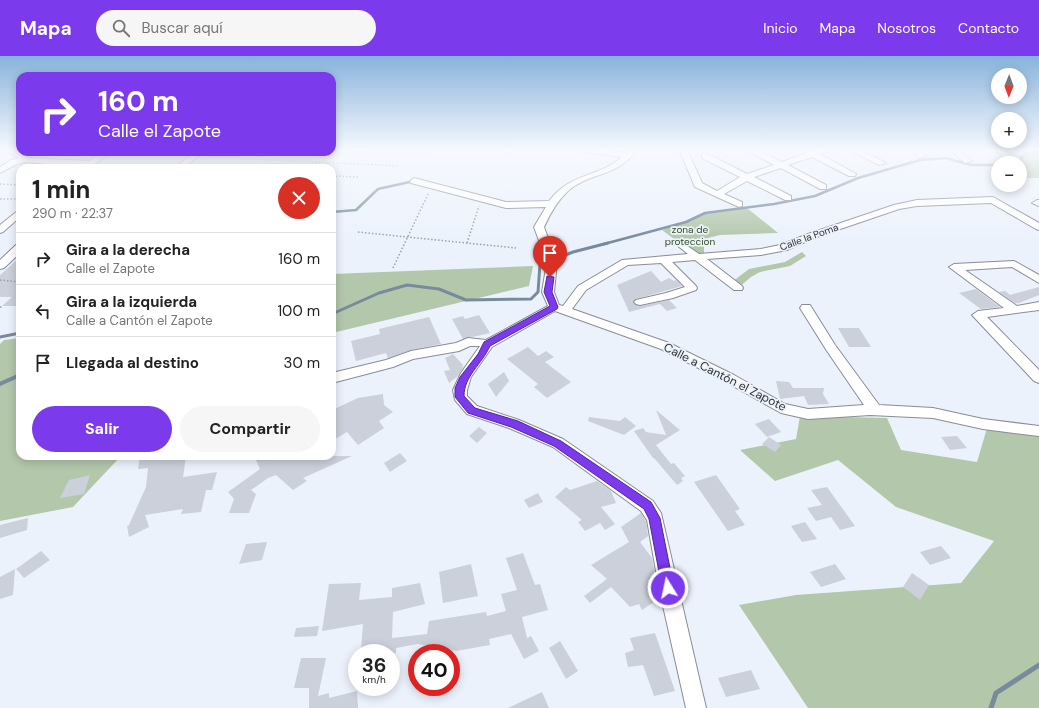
<!DOCTYPE html>
<html lang="es">
<meta charset="utf-8">
<style>
body{margin:0;font-family:"DM Sans",sans-serif;background:#f6f6f6;color:#222;height:100vh;display:flex;flex-direction:column;font-size:15px;white-space:nowrap}
*{box-sizing:border-box;margin:0}
p{font-size:13px;color:#767676}
.icon{flex:none;width:22px;height:22px;fill:none;stroke:currentColor;stroke-width:2;stroke-linecap:round;stroke-linejoin:round}
.map{position:relative;flex:1;overflow:hidden}
.details{position:absolute;left:16px;top:108px;width:320px;height:296px;display:flex;flex-direction:column;background:#fff;border-radius:12px;box-shadow:0 2px 10px #0003}
.details>*{flex:none}
.banner{position:absolute;left:16px;top:16px;width:320px;height:84px;border-radius:12px;box-shadow:0 2px 10px #0003;background:#7c3aed;color:#fff;overflow:hidden}
.needle{width:26px;rotate:181deg}
.controls{position:absolute;left:991px;top:12px;display:grid;gap:8px}
.controls a{display:grid;place-items:center;width:36px;height:36px;border-radius:50%;background:#fff;box-shadow:0 2px 10px #0003;font-size:20px}
.speed{position:absolute;left:348px;top:588px;display:flex;gap:8px;font-size:20px;font-weight:700;text-align:center}
.speed>*{display:grid;place-content:center;width:52px;height:52px;border-radius:50%;background:#fff;box-shadow:0 2px 10px #0003;line-height:1}
.speed small{font-size:10px;font-weight:400}
.speed .limit{border:6px solid #d22;background:#fff;color:#111}
.pin{position:absolute;display:grid;place-items:center;width:34px;height:34px;color:#fff;margin:-41px -17px;border-radius:50% 50% 50% 0;rotate:-45deg;box-shadow:0 0 4px #0007}
.pin .icon{rotate:45deg}
.me{position:absolute;width:44px;margin:-22px;rotate:350deg;stroke-linejoin:round;filter:drop-shadow(0 0 3px #0008)}
.turn{display:flex;align-items:center;gap:14px;height:84px;padding:0 16px;font-size:18px}
.turn .icon{width:52px;height:52px;stroke-width:2.5}
.turn b{display:block;font-size:28px;line-height:34px}
.round{display:grid;place-items:center;flex:none;width:42px;height:42px;border-radius:21px;background:#f6f6f6}
.overview{display:flex;align-items:center;justify-content:space-between;height:68px;padding:0 16px}
h1{font-size:24px;font-weight:700;line-height:30px}
.button{display:flex;gap:8px;margin-top:auto;padding:8px 16px}
.button a{flex:1;height:46px;border-radius:24px;background:#7c3aed;color:#fff;font-size:16px;font-weight:700;line-height:46px;text-align:center}
.button a+a{background:#f6f6f6;color:#222}
ul{padding:0;list-style:none}
li{display:flex;align-items:center;gap:12px;height:52px;padding:0 16px;border-top:1px solid #e0e0e0}
li div{flex:1}
li b{display:block;font-size:15px}
li em{font-style:normal}
header{display:flex;align-items:center;gap:24px;box-sizing:border-box;height:56px;padding:0 20px;background:#7c3aed;color:#fff}
header strong{font-size:19px}
nav{display:flex;gap:22px;margin-inline-start:auto;font-size:14px}
.search{width:280px;height:36px;background:#f6f6f6;display:flex;align-items:center;gap:10px;box-sizing:border-box;padding:0 14px;border-radius:22px;color:#767676;font-size:15px}
.map>svg:first-child{display:block}
</style>
<header>
<strong>Mapa</strong>
<div class="search"><svg class="icon" aria-label="search" viewBox="0 0 24 24"><circle cx="10" cy="10" r="6"/><path d="M15 15l6 6"/></svg>Buscar aquí</div>
<nav><a>Inicio</a><a>Mapa</a><a>Nosotros</a><a>Contacto</a></nav>
</header>
<div class="map">
<svg width="1039" height="652" viewBox="0 0 1039 652">
<rect width="100%" height="100%" fill="#ecf2fc"/>
<path fill="#b3c7ab" d="M1029 95 1039 96V122H1020L1021 101Z
M747 152 778 177 720 179 704 183V200L698 201 662 174 686 166 706 157Z
M802 196 806 200 790 210 760 216 751 221 738 232 732 226 749 213 785 206Z
M533 210 529 230 332 277V218Z
M20 282V400H121L73 451 0 465V288L4 284Z
M800 360 887 362 901 394 977 406 987 372 1039 378V652H808L739 549 796 539 961 527 994 485 896 451 838 404 775 425 740 394 796 383Z"/>
<g fill="none" stroke-linecap="round" stroke-linejoin="round">
<path stroke="#788b9d" stroke-width="2.5" d="M1020 108 1021 101 1029 95 1039 96
M332 156 356 154 378 133 414 125
M604 188 686 166 705 157 774 148 815 140 858 122 920 104 946 102 971 109H998"/>
<path stroke="#788b9d" stroke-width="3" d="M558 202 573 196 608 187
M332 258 379 237 407 229 439 233 466 244 531 243 538 236 540 208 544 207
M0 281 20 277"/>
<path stroke="#788b9d" stroke-width="4" d="M0 328 20 319"/>
<path stroke="#788b9d" stroke-width="5" d="M991 652 996 637 1039 609"/>
</g>
<path fill="#cbd0da" d="M20 201V250H2L12 241H0V219Z
M651 215 661 226 669 222 674 225 676 224 682 230 636 243 633 247 640 250 669 244 677 252 667 255 660 248 629 256 617 229Z
M1039 231V239L1019 247H1015L999 236 1005 235 1010 239Z
M976 233 1000 251 981 253 959 237Z
M479 259 490 277 463 283 452 263 463 260 465 263Z
M429 261 441 288 411 294 388 302 386 297 356 305 351 285 380 278 379 273Z
M838 272H859L871 291H849Z
M528 291 538 300 546 295 554 301 545 306 571 326 547 342 534 331 538 328 507 303Z
M453 298 463 309 461 311 464 310 458 320 449 327 444 315 450 314 445 302Z
M504 316 509 325 496 341 488 328Z
M776 325 789 326 793 332H824L823 338 829 348 808 349 804 340 780 343Z
M383 338 384 349 393 356 379 365 384 372 358 389 347 376 332 385V354L358 342Z
M656 354 680 374 656 389 671 408 674 407 685 420 681 422 683 425 677 429 654 402H653L634 375 643 372 646 376 666 379Z
M589 361 620 365 625 361 636 370 624 379 588 365Z
M769 363 781 376 767 381 755 368Z
M479 371 487 377 477 387 469 380Z
M957 380 967 392 950 394 941 381Z
M769 381 781 389 775 396 762 388Z
M400 397 407 405 390 416 384 407Z
M140 400H186L183 421 217 416 212 434H206L201 456 181 458 183 453 145 459 149 471 129 481 127 470 129 469 146 431 148 412 138 413Z
M254 400H352L303 422 307 425 293 434 276 419 268 422 251 434 256 438 249 457H229L234 443 228 436 260 413Z
M90 419 84 438 60 442 69 424Z
M716 419 740 453 735 455 745 469 728 475 694 426Z
M597 425 611 435 616 447 601 451 615 468 605 474 600 467 585 475 578 466 582 464 555 441 566 431 570 434Z
M827 431 855 470 840 474 831 461 816 465 807 452 822 449 811 434Z
M538 437 543 446 529 452 524 444Z
M641 457 646 465 648 480 640 486 652 502 655 519 650 523 658 533 660 542 642 554 639 548 630 551 611 531 590 547 584 540 607 523 591 509 629 486 621 471Z
M28 462 27 474 0 482V469Z
M805 466 817 483 802 486 791 470Z
M267 486 262 504 239 508 246 488Z
M941 490 951 502 930 509 920 496Z
M41 495 50 504 24 522 16 513Z
M523 497 535 529 540 528 548 554 522 561 527 582 531 580 539 595 524 603 511 578 489 583 490 589 456 595 418 588 396 592V597H382V594H361L363 568 322 575 329 528 361 527 359 544 392 541V532L420 527 425 548 393 556 392 582 427 578 429 565 486 556 487 560 506 555 501 538 517 534 506 502Z
M471 508 478 540 443 547 439 516Z
M835 508 846 523 821 531 810 516Z
M15 513 13 539 0 543V521Z
M912 517 929 529 920 544 903 531Z
M319 570 317 580 294 581 296 572Z
M655 577 675 635 654 640 643 609 628 611 625 597 634 594 630 582Z
M560 585 578 615 566 623 549 592Z
M301 602H326L318 640 329 637V642L357 635 358 652H309V632H294Z
M751 614 760 633 726 641 718 622Z
M542 636 549 652H508Z"/>
<g fill="none" stroke-linecap="round" stroke-linejoin="round">
<g stroke="#888d96" stroke-width="2">
<path id="minor" d="M0 93H10L26 99 27 102 89 105 102 96H111L90 112 24 106 17 108 0 117V111L11 104 20 102Z
M576 93H594L626 97 629 93H637C618 122 591 115 568 135 557 145 550 158 544 171L557 206 554 236 559 249 563 250 578 230 622 204 688 198 678 190 683 187 699 198 761 193 780 189 808 178 894 149 917 144 993 141 1039 167V174L1036 173 991 147 917 150 899 153 814 182 787 194 761 199 707 203 742 230 743 232 742 234H734L695 204 672 206 696 230 697 232 696 234 673 242 640 249 636 248 634 246 636 244 666 237 685 231 661 207 628 209 586 234 572 253 669 287 734 319 785 348 808 353 864 349 827 295 800 252 802 249H810L835 289 879 349 933 352 983 363 1039 370V380L983 373 933 362 870 359 808 363 781 357 724 325 661 293 555 255 492 291 471 321 467 334V340L477 350 519 364 563 383 653 445 661 457 706 652H686L659 532 647 464 641 455 553 391 509 372 467 358 455 344 453 334 461 317 480 290H470L459 295 413 303 393 311 332 327V317L386 304 411 295 456 287 468 282 486 284 548 250 542 236 547 206 534 171 546 151 506 152 411 127 410 125 414 122 506 146 549 145C571 116 598 122 622 101L580 95Z
M679 93H687L702 127 717 135 740 121 702 102V98H708L747 118 774 109 750 96V93H756L782 106 806 97 804 95 805 93 814 95 830 93 829 95 820 98 856 118 855 120H849L812 101 788 109 826 129V133H820L781 112 754 121 791 140V144H785L747 125 724 138 742 146V150L739 151 695 131Z
M848 93H857L886 107 879 109Z
M910 93H918L926 100 919 102Z
M949 93H957L972 105 965 107Z
M994 93H1003L1013 101 1006 103Z
M195 96H204L183 112H174Z
M1037 144H1039V150L1032 147Z
M20 153V161L3 176 0 177V169Z
M20 188V197L4 212 0 213V204L16 189Z
M1014 205 1039 219V227L1012 211 965 214 1017 250 1039 246V254L987 261 1039 314V327L1034 325 972 259 978 255 1004 252 949 211 954 208Z"/>
</g>
<path stroke="#9a9fa6" stroke-width="1.5" stroke-dasharray="1.5 2" stroke-linecap="butt" d="M332 95 433 99
M207 101 399 110
M332 120 359 121
M0 128 20 129
M0 143H20
M358 176 516 192
M467 187 479 150
M393 212 429 136
M0 224 20 226
M0 251H3"/>
<use href="#minor" fill="#fff" fill-rule="evenodd"/>
</g>
<linearGradient id="sky" x2="0" y2="1"><stop stop-color="#87b3dc"/><stop offset="0.51" stop-color="#f6f9fe"/><stop offset="1" stop-color="#f6f9fe" stop-opacity="0"/></linearGradient>
<rect width="1039" height="184" fill="url(#sky)"/>
<path fill="#7c3aed" stroke="#51269a" d="M547 220 554 221 552 236 558 251 557 253 490 290C482 308 464 320 464 340L475 352 518 365 561 385 651 446 660 462 674 532 672 536 668 538 663 536 662 532 649 463 644 453 554 390 511 371 468 357 455 341V332L460 321 478 298 484 286 550 250 544 236Z"/>
<g text-anchor="middle" dominant-baseline="central" stroke-width="3.5" stroke-linejoin="round" paint-order="stroke">
<g font-size="10" fill="#304d22" stroke="#ecf2fc">
<text x="690" y="173">zona de<tspan x="690" dy="12">proteccion</tspan></text>
</g>
<g font-size="10" fill="#2f3135" stroke="#ecf2fc">
<text transform="translate(809 181) rotate(-20)">Calle la Poma</text>
</g>
<g font-size="12" fill="#2f3135" stroke="#ecf2fc">
<text transform="translate(725 321) rotate(27)">Calle a Cantón el Zapote</text>
</g>
</g>
</svg>
<div class="controls">
<a><svg class="needle" viewBox="-14 -14 28 28"><path d="M0-13l5 13h-10z" fill="#e53935"/><path d="M0 13l5-13h-10z" fill="#767676"/></svg></a>
<a>+</a>
<a>−</a>
</div>
<div class="speed"><div>36<small>km/h</small></div><div class="limit">40</div></div>
<div class="pin" style="left:550px;top:221px;background:#d93025"><svg class="icon" aria-label="arrive" viewBox="0 0 24 24"><path d="M6 21V4h12l-3 4 3 4H6"/></svg></div>
<svg class="me" style="left:668px;top:532px" viewBox="-20 -20 40 40"><circle r="17" fill="#7c3aed" stroke="#fff" stroke-width="3"/><path d="M0-11L8 9 0 5-8 9z" fill="#fff"/></svg>
<div class="banner">
<div class="turn"><svg class="icon" aria-label="right" viewBox="0 0 24 24"><path d="M7 20v-9h11M14 6l5 5-5 5"/></svg><div><b>160 m</b>Calle el Zapote</div></div>
</div>
<section class="details">
<div class="overview"><div><h1>1 min</h1><p>290 m · 22:37</p></div><a class="round" style="background:#d93025;color:#fff"><svg class="icon" aria-label="close" viewBox="0 0 24 24"><path d="M6 6l12 12M18 6L6 18"/></svg></a></div>
<ul>
<li><svg class="icon" aria-label="right" viewBox="0 0 24 24"><path d="M7 20v-9h11M14 6l5 5-5 5"/></svg><div><b>Gira a la derecha</b><p>Calle el Zapote</p></div><em>160 m</em></li>
<li><svg class="icon" aria-label="left" viewBox="0 0 24 24"><path d="M17 20v-9H6M10 6l-5 5 5 5"/></svg><div><b>Gira a la izquierda</b><p>Calle a Cantón el Zapote</p></div><em>100 m</em></li>
<li><svg class="icon" aria-label="arrive" viewBox="0 0 24 24"><path d="M6 21V4h12l-3 4 3 4H6"/></svg><div><b>Llegada al destino</b></div><em>30 m</em></li>
</ul>
<div class="button"><a>Salir</a><a>Compartir</a></div>
</section>
</div>
